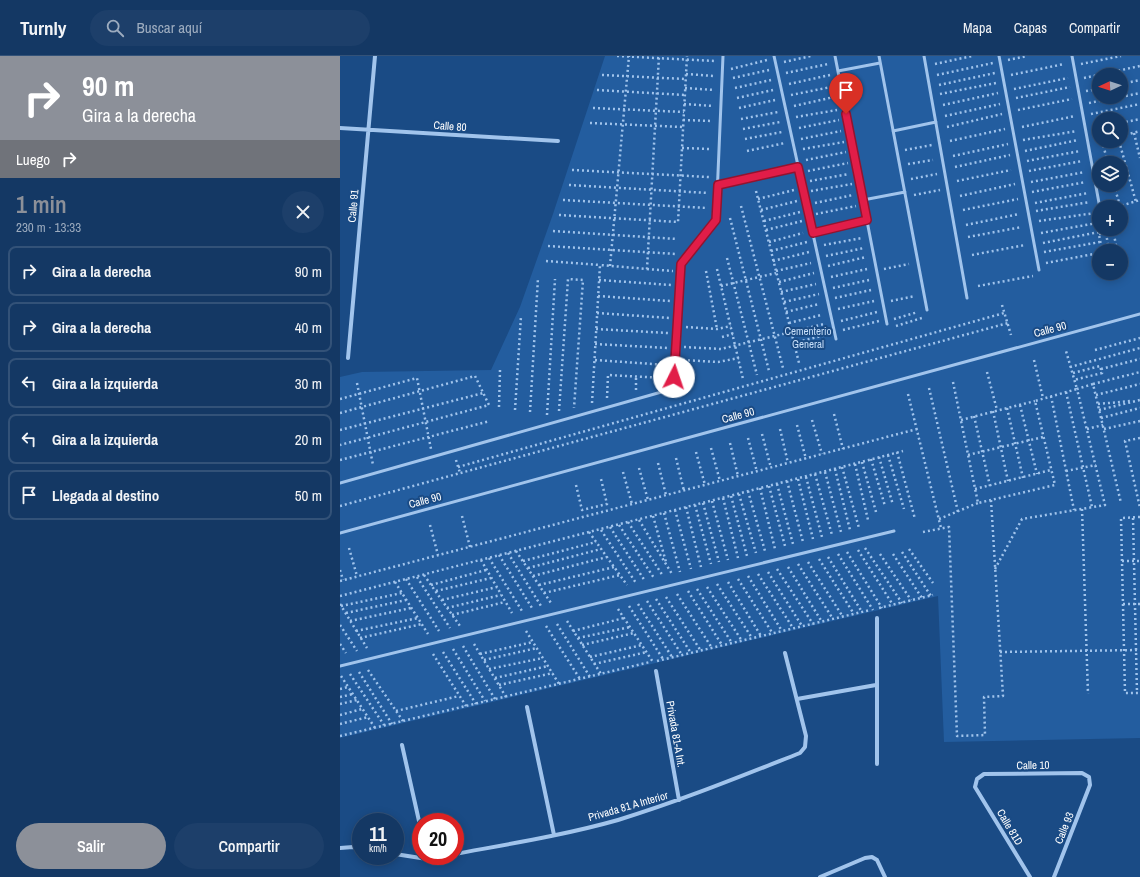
<!DOCTYPE html>
<html lang="es">
<meta charset="utf-8">
<style>
body{margin:0;font-family:"Archivo Narrow",sans-serif;background:#1d3f6a;color:#f1f3f6;height:100vh;display:flex;flex-direction:column;font-size:15px;white-space:nowrap}
*{box-sizing:border-box;margin:0}
p{font-size:13px;color:#9dacbf}
.icon{flex:none;width:22px;height:22px;fill:none;stroke:currentColor;stroke-width:2;stroke-linecap:round;stroke-linejoin:round}
.map{position:relative;flex:1;overflow:hidden}
.drawer{display:flex;flex-direction:column;background:#143864;width:340px}
.drawer>*{flex:none}
.top-card{background:#8c9099;color:#fff;overflow:hidden}
.needle{width:26px;rotate:266deg}
.tools{position:absolute;left:752px;top:12px;display:grid;gap:8px}
.tools a{display:grid;place-items:center;width:36px;height:36px;border-radius:50%;background:#143864;box-shadow:0 2px 10px #0003,0 0 0 1px #335278;font-size:20px}
.speed{position:absolute;left:12px;top:757px;display:flex;gap:8px;font-size:20px;font-weight:700;text-align:center}
.speed>*{display:grid;place-content:center;width:52px;height:52px;border-radius:50%;background:#143864;box-shadow:0 2px 10px #0003,0 0 0 1px #335278;line-height:1}
.speed small{font-size:10px;font-weight:400}
.speed .limit{border:6px solid #d22;background:#fff;color:#111}
.pin{position:absolute;display:grid;place-items:center;width:34px;height:34px;color:#fff;margin:-41px -17px;border-radius:50% 50% 50% 0;rotate:-45deg;box-shadow:0 0 4px #0007}
.pin .icon{rotate:45deg}
.me{position:absolute;width:44px;margin:-22px;rotate:4deg;stroke-linejoin:round;filter:drop-shadow(0 0 3px #0008)}
.turn{display:flex;align-items:center;gap:14px;height:84px;padding:0 16px;font-size:18px}
.turn .icon{width:52px;height:52px;stroke-width:2.5}
.turn b{display:block;font-size:28px;line-height:34px}
.then{display:flex;align-items:center;height:38px;padding:0 16px;background:#0003;gap:8px;font-size:15px}
.round{display:grid;place-items:center;flex:none;width:42px;height:42px;border-radius:21px;background:#1d3f6a}
.summary{display:flex;align-items:center;justify-content:space-between;height:68px;padding:0 16px}
h1{font-size:24px;font-weight:600;line-height:30px;color:#8c9099}
.button{display:flex;gap:8px;margin-top:auto;padding:8px 16px}
.button a{flex:1;height:46px;border-radius:24px;background:#8c9099;color:#fff;font-size:16px;font-weight:600;line-height:46px;text-align:center}
.button a+a{background:#1d3f6a;color:#f1f3f6}
ul{padding:0;list-style:none}
li{display:flex;align-items:center;gap:12px;height:50px;margin:0 8px 6px;padding:0 8px;border:2px solid #335278;border-radius:8px}
li div{flex:1}
li b{display:block;font-size:15px}
li em{font-style:normal}
header{display:flex;align-items:center;gap:24px;box-sizing:border-box;height:56px;padding:0 20px;background:#143864;border-bottom:1px solid #335278}
header strong{font-size:19px}
nav{display:flex;gap:22px;margin-inline-start:auto;font-size:14px}
.search{width:280px;height:36px;background:#1d3f6a;display:flex;align-items:center;gap:10px;box-sizing:border-box;padding:0 14px;border-radius:22px;color:#9dacbf;font-size:15px}
main{display:flex;flex:1;min-height:0}
.map>svg:first-child{display:block}
</style>
<header>
<strong>Turnly</strong>
<div class="search"><svg class="icon" aria-label="search" viewBox="0 0 24 24"><circle cx="10" cy="10" r="6"/><path d="M15 15l6 6"/></svg>Buscar aquí</div>
<nav><a>Mapa</a><a>Capas</a><a>Compartir</a></nav>
</header>
<main>
<section class="drawer">
<div class="top-card">
<div class="turn"><svg class="icon" aria-label="right" viewBox="0 0 24 24"><path d="M7 20v-9h11M14 6l5 5-5 5"/></svg><div><b>90 m</b>Gira a la derecha</div></div>
<div class="then">Luego<svg class="icon" aria-label="right" viewBox="0 0 24 24"><path d="M7 20v-9h11M14 6l5 5-5 5"/></svg></div>
</div>
<div class="summary"><div><h1>1 min</h1><p>230 m · 13:33</p></div><a class="round"><svg class="icon" aria-label="close" viewBox="0 0 24 24"><path d="M6 6l12 12M18 6L6 18"/></svg></a></div>
<ul>
<li><svg class="icon" aria-label="right" viewBox="0 0 24 24"><path d="M7 20v-9h11M14 6l5 5-5 5"/></svg><div><b>Gira a la derecha</b></div><em>90 m</em></li>
<li><svg class="icon" aria-label="right" viewBox="0 0 24 24"><path d="M7 20v-9h11M14 6l5 5-5 5"/></svg><div><b>Gira a la derecha</b></div><em>40 m</em></li>
<li><svg class="icon" aria-label="left" viewBox="0 0 24 24"><path d="M17 20v-9H6M10 6l-5 5 5 5"/></svg><div><b>Gira a la izquierda</b></div><em>30 m</em></li>
<li><svg class="icon" aria-label="left" viewBox="0 0 24 24"><path d="M17 20v-9H6M10 6l-5 5 5 5"/></svg><div><b>Gira a la izquierda</b></div><em>20 m</em></li>
<li><svg class="icon" aria-label="arrive" viewBox="0 0 24 24"><path d="M6 21V4h12l-3 4 3 4H6"/></svg><div><b>Llegada al destino</b></div><em>50 m</em></li>
</ul>
<div class="button"><a>Salir</a><a>Compartir</a></div>
</section>
<div class="map">
<svg width="800" height="821" viewBox="0 0 800 821">
<rect width="100%" height="100%" fill="#1a4b85"/>
<path fill="#235d9f" fill-rule="evenodd" d="M265 0H800V682L604 686 598 540 0 682V321L22 316 151 314 180 251 213 158ZM759 19H781V41H759ZM759 63H781V85H759ZM759 107H781V129H759ZM759 151H781V173H759ZM759 195H781V217H759Z"/>
<g fill="none" stroke-linecap="round" stroke-linejoin="round">
<path stroke="#a1c4ec" stroke-width="2.5" stroke-dasharray="2 3" stroke-linecap="butt" d="M277 0 375 5
M668 4 687 0
M444 6 471 0
M595 8 632 0
M741 8 781 0
M391 13 427 4
M446 17 488 8
M346 18 374 20
M262 19 345 23
M597 19 653 7
M671 19 724 8
M393 22 429 14
M744 22 800 10
M449 28 490 19
M781 28 800 24
M599 29 655 17
M345 32 374 34
M395 32 431 24
M674 33 728 22
M257 34 345 39
M746 35 759 33
M600 38 656 27
M451 39 491 31
M781 41 800 37
M397 42 433 34
M676 42 730 31
M749 47 779 41
M344 48 373 50
M603 49 658 37
M454 50 494 41
M253 52 344 56
M399 52 435 44
M678 54 732 43
M751 58 800 48
M605 60 660 48
M456 61 497 54
M401 63 438 56
M343 64 372 65
M250 67 343 71
M781 67 800 63
M607 71 662 58
M682 71 735 60
M459 72 499 64
M403 73 440 66
M794 77 800 102
M781 80 800 75
M405 83 442 76
M461 83 501 75
M683 84 737 75
M610 85 665 73
M762 85 768 107
M779 85 796 146
M342 92 370 93
M463 93 504 86
M565 94 592 89
M407 95 445 87
M685 95 738 84
M613 100 668 88
M466 104 506 96
M687 105 740 95
M568 108 593 104
M615 111 670 99
M232 114 369 121
M468 115 508 107
M689 115 742 105
M571 123 597 118
M470 125 509 118
M617 125 671 114
M691 126 745 116
M229 129 368 137
M774 129 780 150
M416 135 459 307
M471 135 512 128
M692 136 746 126
M574 139 600 134
M620 140 675 128
M418 143 454 134
M223 144 367 152
M475 147 513 139
M695 147 748 137
M401 150 443 312
M777 151 800 144
M421 154 457 145
M623 154 678 143
M696 155 750 146
M476 158 516 150
M219 159 338 166 347 0
M390 162 429 315
M424 165 460 156
M699 165 755 157 762 195
M626 169 679 158
M773 173 777 195
M426 174 462 165
M213 175 337 183
M701 177 757 167
M766 177 769 195
M759 178 773 176
M628 181 682 171
M429 186 463 177
M703 187 759 176
M484 189 522 182
M208 190 336 198
M431 195 467 186
M704 196 760 186
M632 199 685 189
M486 200 524 192
M387 202 417 319
M206 205 260 209
M433 205 469 196
M706 207 759 197
M270 210 289 0
M488 210 526 201
M307 213 333 215
M377 213 403 323
M544 213 569 208
M366 215 377 273
M436 215 471 207
M491 221 527 213
M259 224 331 229
M439 226 474 217
M381 230 436 217
M638 230 693 220
M493 232 529 224
M441 236 476 228
M258 240 330 245
M495 242 531 234
M551 245 575 240
M444 246 479 238
M662 249 671 279
M498 253 534 245
M446 256 479 248
M257 257 330 262
M554 263 578 256
M501 265 537 256
M449 267 481 259
M556 270 582 262
M346 271 377 273 391 270
M256 273 328 277
M503 274 539 265
M382 281 393 278
M453 287 486 279
M255 288 328 292
M344 291 381 293 484 268
M755 294 800 282
M255 304 327 309
M343 304 378 306 399 302
M694 304 703 342
M730 311 800 292
M761 313 800 303
M647 316 657 354
M733 317 760 310 762 317 734 324
M613 326 638 447 651 444
M17 327 33 409
M753 328 800 316
M589 332 618 456
M296 334V320
M726 336 752 451
M568 338 601 472
M756 339 800 328
M711 340 734 454
M267 342 268 319 324 322
M0 343 77 322 91 393
M252 347 260 209 307 213 319 0
M758 348 791 345
M680 349 697 418
M159 351 160 314
M667 352 683 422
M175 354 181 260
M759 354 800 344
M219 355 228 223 243 224 234 352
M653 355 668 425
M190 356 198 222
M0 357 135 320 149 349 0 389
M494 358 503 393
M207 359 215 223
M634 360 650 430
M761 362 800 352
M472 364 482 398
M621 364 695 345
M457 369 466 403
M440 373 448 407
M747 373 763 369
M764 373 800 365
M0 374 143 337
M422 378 431 412
M408 382 417 416
M800 382 785 385 800 452
M390 387 398 420
M371 392 380 425
M356 396 365 429
M557 396 575 463
M548 399 564 453
M628 399 703 381
M539 401 553 449
M336 402 344 435
M531 403 545 450
M0 404 150 365
M116 404 120 417
M522 406 536 456
M318 407 326 439
M515 408 528 464
M118 411 664 257
M502 411 519 472
M299 412 308 444
M495 413 510 474
M726 415 756 409
M283 416 292 448
M485 416 501 476
M475 418 492 479
M466 421 482 481
M458 423 473 483
M447 425 463 486
M437 428 453 488
M236 429 242 454 267 448 261 423
M429 430 445 490
M420 432 435 493
M635 433 711 414
M408 435 425 495
M399 438 416 497
M391 440 407 500
M383 442 398 502
M372 445 388 504
M363 447 379 506
M355 449 371 508
M0 450 668 267
M346 451 361 511
M742 453 748 638
M335 454 351 513
M324 457 340 516
M122 460 130 491
M313 460 326 506
M800 461 781 462 785 637H800
M793 462 797 637
M599 463 638 447
M299 464 332 518
M288 466 323 520
M90 469 98 499
M279 469 314 522
M270 471 305 525
M261 474 296 527
M249 476 287 529
M583 476 609 471 617 680 645 679 644 641 663 640 651 444 715 429 695 345 737 333 726 295
M9 492 17 520
M525 492 562 547
M569 493 593 527
M518 494 553 549
M176 495 211 547
M507 496 542 552
M562 496 591 540
M168 497 201 550
M498 498 533 554
M540 498 571 544
M553 498 582 542
M159 499 192 552
M488 501 522 556
M149 502 182 555
M479 503 514 558
M141 504 172 557
M183 505 256 486
M782 505H800
M468 506 503 561
M458 508 493 563
M448 511 482 566
M188 512 261 493
M437 513 473 568
M655 513 682 463 765 449 737 333 753 328 781 447
M0 514 3 524
M428 516 462 570
M418 518 453 572
M84 519 120 570
M193 520 267 501
M408 520 442 575
M77 521 110 572
M66 523 99 575
M398 523 433 578
M0 525 577 373
M55 526 88 578
M388 526 421 580
M377 528 412 582
M91 529 146 514
M199 529 274 511
M367 531 402 585
M357 533 392 587
M96 535 151 522
M348 535 382 589
M204 537 280 519
M337 538 372 592
M0 540 502 411 563 395
M326 541 361 595
M316 543 351 597
M102 544 157 531
M307 545 342 599
M0 548 27 592
M298 548 332 601
M783 548H800
M1 550 62 537
M289 550 323 603
M107 552 161 539
M539 552 593 539
M278 553 313 606
M6 557 66 544
M112 559 165 546
M10 565 71 552
M227 565 261 618
M217 568 250 621
M0 569 17 595
M206 570 240 623
M16 575 78 562
M186 575 219 628
M233 575 284 562
M20 582 82 568
M238 582 290 571
M0 588 6 597
M134 588 166 641
M242 589 294 577
M123 590 155 643
M113 593 145 645
M103 596 136 648
M660 596 800 594
M93 598 126 650
M140 598 193 586
M250 601 302 589
M144 604 197 592
M317 605 530 554
M254 608 307 596
M149 613 203 602
M28 614 63 665
M19 616 52 668
M10 618 44 669
M1 620 35 672
M155 622 208 610
M159 629 213 617
M0 633 8 631
M0 641 13 638
M0 648 17 644
M56 655 119 640
M0 659 22 653
M0 668 28 661
M0 680 310 606"/>
<path stroke="#a1c4ec" stroke-width="3" d="M434 0 496 283
M495 0 547 268
M539 0 587 254
M584 0 627 242
M659 0 699 214
M732 0 759 147
M498 15 540 7
M553 75 596 66
M378 129 458 111
M523 144 565 136
M473 177 527 164
M0 427 325 335 334 321 341 208 376 164 383 0
M0 477 800 258
M0 610 554 475"/>
<path stroke="#a1c4ec" stroke-width="4" d="M0 72 218 85
M8 302 35 0
M316 615 339 744
M457 643 536 629
M187 651 214 779
M62 689 81 774
M537 708V562
M0 792 13 791 21 792
M55 798 87 803 105 800
M115 798C169 788 225 779 278 764 340 745 399 721 460 697L465 691 466 680 445 597
M480 821 525 802 532 801 537 804 545 821
M690 821 635 731 637 723 644 718 742 717 749 721 750 729 714 821"/>
</g>
<g fill="none" stroke-linecap="round" stroke-linejoin="round">
<g stroke="#92132f" stroke-width="10">
<path id="route" d="M334 321 341 208 376 164 378 129 458 111 473 177 527 164 506 58"/>
</g>
<use href="#route" stroke="#e11d48" stroke-width="7"/>
</g>
<g text-anchor="middle" dominant-baseline="central" stroke-width="4" stroke-linejoin="round" paint-order="stroke">
<g font-size="11" fill="#fff" stroke="#1a4b85">
<text transform="translate(110 70) rotate(4)">Calle 80</text>
<text transform="translate(13 150) rotate(-85)">Calle 91</text>
<text transform="translate(710 273) rotate(-15)">Calle 90</text>
<text transform="translate(398 359) rotate(-15)">Calle 90</text>
<text transform="translate(85 444) rotate(-15)">Calle 90</text>
<text transform="translate(336 678) rotate(80)">Privada 81-A Int.</text>
<text transform="translate(693 709) rotate(-1)">Calle 10</text>
<text transform="translate(288 750) rotate(-16)">Privada 81 A Interior</text>
<text transform="translate(670 771) rotate(59)">Calle 81D</text>
<text transform="translate(724 772) rotate(-68)">Calle 93</text>
</g>
<g font-size="11" fill="#c6def9" stroke="#1a4b85">
<text x="468" y="275">Cementerio<tspan x="468" dy="13">General</tspan></text>
</g>
</g>
</svg>
<div class="tools">
<a><svg class="needle" viewBox="-14 -14 28 28"><path d="M0-13l5 13h-10z" fill="#e53935"/><path d="M0 13l5-13h-10z" fill="#9dacbf"/></svg></a>
<a><svg class="icon" aria-label="search" viewBox="0 0 24 24"><circle cx="10" cy="10" r="6"/><path d="M15 15l6 6"/></svg></a>
<a><svg class="icon" aria-label="layers" viewBox="0 0 24 24"><path d="M12 4l9 5-9 5-9-5zM3 14l9 5 9-5"/></svg></a>
<a>+</a>
<a>−</a>
</div>
<div class="speed"><div>11<small>km/h</small></div><div class="limit">20</div></div>
<div class="pin" style="left:506px;top:58px;background:#d93025"><svg class="icon" aria-label="arrive" viewBox="0 0 24 24"><path d="M6 21V4h12l-3 4 3 4H6"/></svg></div>
<svg class="me" style="left:334px;top:321px" viewBox="-20 -20 40 40"><circle r="19" fill="#fff"/><path d="M0-13L10 11 0 6-10 11z" fill="#e11d48"/></svg>
</div>
</main>
